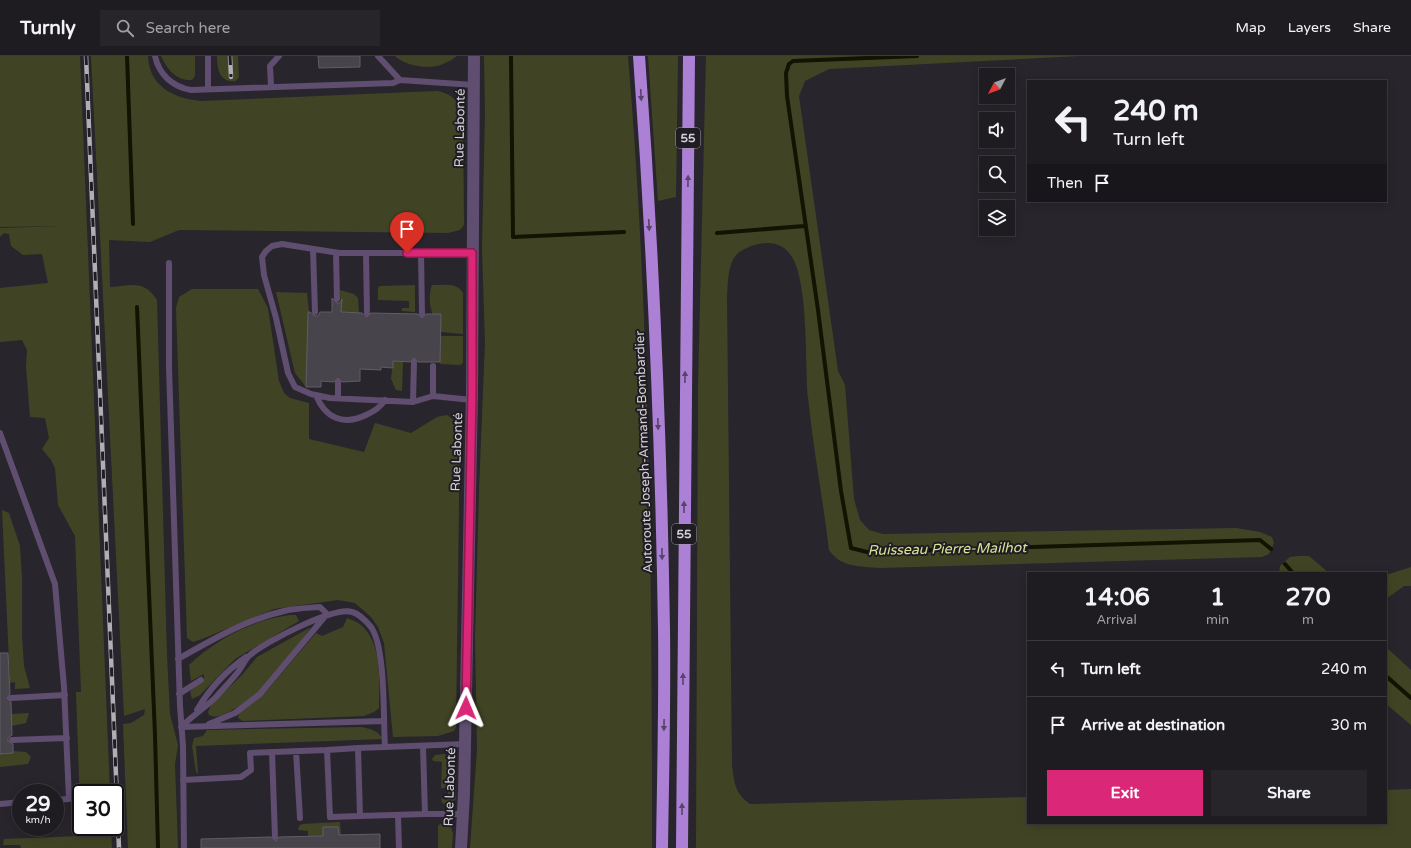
<!DOCTYPE html>
<meta charset="utf-8">
<style>
body{margin:0;font-family:"Varela Round",sans-serif;background:#27252a;color:#f1f3f6;height:100vh;display:flex;flex-direction:column;font-size:15px;white-space:nowrap}
*{box-sizing:border-box;margin:0}
p{font-size:13px;color:#a1a1a5}
.icon{flex:none;width:22px;height:22px;fill:none;stroke:currentColor;stroke-width:2;stroke-linecap:round;stroke-linejoin:round}
.map{position:relative;flex:1;overflow:hidden}
.sheet{position:absolute;left:1027px;top:516px;width:360px;height:252px;display:flex;flex-direction:column;background:#1f1c21;border-radius:0px;box-shadow:0 2px 10px #0003,0 0 0 1px #3c3a3f}
.sheet>*{flex:none}
.banner{position:absolute;left:1027px;top:24px;width:360px;height:122px;border-radius:0px;box-shadow:0 2px 10px #0003,0 0 0 1px #3c3a3f;background:#1f1c21;color:#f1f3f6;overflow:hidden}
.needle{width:26px;rotate:229deg}
.tools{position:absolute;left:979px;top:12px;display:grid;gap:8px}
.tools a{display:grid;place-items:center;width:36px;height:36px;border-radius:0px;background:#1f1c21;box-shadow:0 2px 10px #0003,0 0 0 1px #3c3a3f;font-size:20px}
.speed{position:absolute;left:12px;top:728px;display:flex;gap:8px;font-size:20px;font-weight:700;text-align:center}
.speed>*{display:grid;place-content:center;width:52px;height:52px;border-radius:50%;background:#1f1c21;box-shadow:0 2px 10px #0003,0 0 0 1px #3c3a3f;line-height:1}
.speed small{font-size:10px;font-weight:400}
.speed .limit{border:2px solid #111;border-radius:6px;background:#fff;color:#111}
.pin{position:absolute;display:grid;place-items:center;width:34px;height:34px;color:#fff;margin:-41px -17px;border-radius:50% 50% 50% 0;rotate:-45deg;box-shadow:0 0 4px #0007}
.pin .icon{rotate:45deg}
.me{position:absolute;width:44px;margin:-22px;rotate:1deg;stroke-linejoin:round;filter:drop-shadow(0 0 3px #0008)}
.turn{display:flex;align-items:center;gap:14px;height:84px;padding:0 20px;font-size:18px}
.turn .icon{width:52px;height:52px;stroke-width:2.5}
.turn b{display:block;font-size:28px;line-height:34px}
.then{display:flex;align-items:center;height:38px;padding:0 20px;background:#0003;gap:8px;font-size:15px}
.eta{display:flex;justify-content:space-evenly;align-items:center;height:68px;text-align:center}
.eta b{font-size:24px;font-weight:800;line-height:28px}
.button{display:flex;gap:8px;margin-top:auto;padding:8px 20px}
.button a{flex:1;height:46px;border-radius:0px;background:#db2777;color:#fff;font-size:16px;font-weight:800;line-height:46px;text-align:center}
.button a+a{background:#27252a;color:#f1f3f6}
ul{padding:0;list-style:none}
li{display:flex;align-items:center;gap:12px;height:56px;padding:0 20px;border-top:1px solid #3c3a3f}
li div{flex:1}
li b{display:block;font-size:15px}
li em{font-style:normal}
header{display:flex;align-items:center;gap:24px;box-sizing:border-box;height:56px;padding:0 20px;background:#1f1c21;border-bottom:1px solid #3c3a3f}
header strong{font-size:19px}
nav{display:flex;gap:22px;margin-inline-start:auto;font-size:14px}
.search{width:280px;height:36px;background:#27252a;display:flex;align-items:center;gap:10px;box-sizing:border-box;padding:0 14px;border-radius:0px;color:#a1a1a5;font-size:15px}
.map>svg:first-child{display:block}
</style>
<header>
<strong>Turnly</strong>
<div class="search"><svg class="icon" aria-label="search" viewBox="0 0 24 24"><circle cx="10" cy="10" r="6"/><path d="M15 15l6 6"/></svg>Search here</div>
<nav><a>Map</a><a>Layers</a><a>Share</a></nav>
</header>
<div class="map">
<svg width="1411" height="792" viewBox="0 0 1411 792">
<rect width="100%" height="100%" fill="#29252c"/>
<path fill="#414424" d="M0 0H80L110 737H81V771H111L112 792H21L20 789H3L4 783 81 780 76 636H81L75 480 58 449 55 412 51 404 42 393 49 382 45 362 30 361 26 311 27 294 22 284 0 286V232L48 227 42 198 23 199 11 190 9 178 4 177 0 181V172L61 170 0 171Z
M91 0H148C149 30 173 42 200 45L437 35C453 38 458 45 463 59L464 169 460 174 448 177 179 174 150 186 109 184 110 231C132 230 143 223 157 244L167 600 170 658 178 689 175 708 178 792H128L123 668 131 667 144 659 145 653 124 660Z
M161 0H195V20L192 24C176 25 167 13 161 0Z
M217 0H228L229 22H233L232 0H238L239 21 236 25C220 27 217 14 217 0Z
M395 0H457C453 3 448 6 443 8 430 14 405 10 395 0Z
M484 0H628C650 263 652 528 652 792H470L477 694 475 581 479 434 485 286 482 193 485 58Z
M648 0H678L676 141 658 145Z
M706 0H1079L829 13 805 25 799 40 838 315 845 329 854 443 860 464 869 474 883 478 1236 472 1260 476 1272 481 1274 487 1269 498 1262 501 880 512C861 510 841 512 829 494 823 443 813 392 808 341 805 308 809 222 790 198 778 182 755 186 741 195 727 203 728 228 727 242L732 709C734 726 735 738 750 748L1028 741V767H1386V734L1411 733V792H696L698 330Z
M415 229V256L402 255V252H409V245L378 244V232L380 230Z
M432 229C444 229 457 226 463 237V278L441 276C433 262 426 246 432 229Z
M192 233H258L268 252 279 325 284 337 290 342 309 347V383L364 396 375 367 411 377 437 361 447 359 460 369 456 671 454 675 438 680 393 681 384 587 378 571 371 561 355 547 338 544 274 553 202 583 193 586 187 582 176 252 179 241Z
M340 234 354 238 358 242 359 257 341 256Z
M276 236 307 237 309 256 306 331 295 317Z
M440 280H463V307L460 309 440 308Z
M393 305 403 306 402 335 396 334 391 323Z
M2 454 9 457 20 490 22 521V580L24 610 30 632 15 633V626L10 627Z
M1299 500H1309L1329 517H1279L1280 510 1290 501Z
M1411 511V530H1404L1386 543V519Z
M290 559H296L299 565 235 603 200 639 192 643 190 635 204 624V618L191 625 189 609C216 583 253 564 290 559Z
M347 562C352 564 358 566 361 569 383 588 379 626 379 652L374 656 364 660 243 665 238 662 239 657 265 637 316 577 322 580 343 571Z
M311 571C286 605 270 634 232 654 225 658 217 663 209 659L208 656 211 649 242 619 257 601Z
M1386 591 1411 614V669L1386 648Z
M29 657 26 667 12 670 11 658Z
M361 671C371 673 377 674 383 683L196 690 198 718 196 716 192 690 194 682 203 680 207 674Z
M13 695 26 696 31 701 28 708 0 711V698L13 697Z
M444 698 449 700 456 707V743C451 747 448 749 442 747L441 742 446 744 449 742 447 732H441L442 706 433 705 432 703 435 699Z
M340 766 341 779H339L338 771H323V780H308V775L298 774 299 770 302 768Z
M440 768H445L451 771 453 778 452 792H438V770Z"/>
<g fill="none" stroke-linecap="round" stroke-linejoin="round">
<path stroke="#121300" stroke-width="4" d="M127 0 133 168
M511 0 513 181 624 176
M917 0 793 5 789 8 786 17 787 40 818 254 841 435 851 492 867 496 1260 484 1271 493
M717 177 804 170
M137 251 155 679 158 792
M1285 508 1293 517
M1386 620 1411 642"/>
</g>
<path fill="#48444c" stroke="#605d65" d="M318 0H360V11L319 12Z
M332 242 337 247H340L342 243 341 256 362 257 367 261 371 257 418 258 422 262 426 258H441L440 306H418L414 302 410 306 393 305V312L381 311V314L360 313V325L342 326 338 322 334 326 321 325V331H306L308 256H310L315 260H318L320 256H332Z
M0 597H8L10 638 7 642 11 646 12 679 8 682V685L13 688V697L0 698Z
M323 771H338L339 779 380 778V792H201V783L271 781 276 785 279 781 323 780Z"/>
<g fill="none" stroke-linecap="round" stroke-linejoin="round">
<path stroke="#5f4e70" stroke-width="6" d="M155 0C159 19 173 31 191 34L393 27 400 24
M378 0 400 24 474 29
M271 30 270 10 279 0
M208 33V0
M313 193 315 256
M336 197 337 243
M366 197 367 257
M421 197 422 258
M169 207V311L180 650 183 690 184 792
M433 310V340L472 344
M338 326V342
M316 339C325 362 343 370 366 359 373 356 380 352 385 344
M433 340 413 346 330 342 311 338 295 331 288 317 276 262 264 219 262 201 266 195 272 190 282 188 339 197H472
M413 346 414 306
M0 377 55 528 64 631 69 743 55 744
M178 603C212 584 245 564 284 555 296 552 308 552 320 551L327 558
M179 638 201 624
M11 642 65 639
M197 654C210 632 226 615 246 601
M209 668 235 657 260 638 327 558
M181 671C192 660 206 651 216 641 223 633 231 625 238 616 242 611 245 603 250 599 265 586 334 550 352 556 360 558 366 565 371 571 386 592 383 662 385 691
M181 671 384 665
M12 684 67 682
M423 690 425 758H463
M358 692 327 694 330 761 360 760
M296 695 300 762
M272 696 275 781
M183 724 241 721 251 714 250 697 327 694
M0 748 21 746
M425 758 360 760 358 692 465 688
M398 759 399 792"/>
<path stroke="#5f4e70" stroke-width="12" d="M461 792 464 738 472 338 474 0"/>
<path stroke="#ac80d5" stroke-width="12" d="M639 0C653 190 661 382 664 573 665 646 663 719 662 792
M682 792 689 0"/>
<g stroke="#b1aeb4" stroke-width="4.5">
<path id="rail" d="M86 0 119 792
M230 0 231 21"/>
</g>
<use href="#rail" stroke="#1f1c23" stroke-width="3" stroke-dasharray="9" stroke-linecap="butt"/>
</g>
<defs><path id="oneway-solid" d="M-6-.8H1V-3.2L6.5 0L1 3.2V.8H-6Z"/></defs>
<g fill="#57446a">
<use href="#oneway-solid" transform="translate(641 39) rotate(87)"/>
<use href="#oneway-solid" transform="translate(688 125) rotate(-89)"/>
<use href="#oneway-solid" transform="translate(649 169) rotate(87)"/>
<use href="#oneway-solid" transform="translate(685 321) rotate(-89)"/>
<use href="#oneway-solid" transform="translate(658 368) rotate(88)"/>
<use href="#oneway-solid" transform="translate(684 451) rotate(-90)"/>
<use href="#oneway-solid" transform="translate(662 498) rotate(89)"/>
<use href="#oneway-solid" transform="translate(683 623) rotate(-90)"/>
<use href="#oneway-solid" transform="translate(664 669) rotate(91)"/>
<use href="#oneway-solid" transform="translate(682 753) rotate(-90)"/>
</g>
<g fill="none" stroke-linecap="round" stroke-linejoin="round">
<g stroke="#8e194d" stroke-width="10">
<path id="route" d="M407 197H472V338L466 652"/>
</g>
<use href="#route" stroke="#db2777" stroke-width="7"/>
</g>
<g text-anchor="middle" dominant-baseline="central" stroke-width="4" stroke-linejoin="round" paint-order="stroke">
<g fill="#1f1c23" stroke="#9c9aa0" stroke-width="1">
<rect x="676" y="72" width="24" height="20" rx="3"/>
<rect x="672" y="468" width="24" height="20" rx="3"/>
</g>
<g font-size="12" font-weight="bold" fill="#d2d0d5">
<text x="688" y="82">55</text>
<text x="684" y="478">55</text>
</g>
<g font-size="13" fill="#d2d0d5" stroke="#1f1c23">
<text transform="translate(460 72) rotate(-89)">Rue Labonté</text>
<text transform="translate(457 396) rotate(-88)">Rue Labonté</text>
<text transform="translate(644 396) rotate(-92)">Autoroute Joseph-Armand-Bombardier</text>
<text transform="translate(450 731) rotate(-88)">Rue Labonté</text>
</g>
<g font-size="14" font-style="italic" fill="#dbe395" stroke="#1f1c23">
<text transform="translate(947 493) rotate(-1)">Ruisseau Pierre-Mailhot</text>
</g>
</g>
</svg>
<div class="tools">
<a><svg class="needle" viewBox="-14 -14 28 28"><path d="M0-13l5 13h-10z" fill="#e53935"/><path d="M0 13l5-13h-10z" fill="#a1a1a5"/></svg></a>
<a><svg class="icon" aria-label="sound" viewBox="0 0 24 24"><path d="M4 9h4l5-4v14l-5-4H4zM17 9q2 3 0 6"/></svg></a>
<a><svg class="icon" aria-label="search" viewBox="0 0 24 24"><circle cx="10" cy="10" r="6"/><path d="M15 15l6 6"/></svg></a>
<a><svg class="icon" aria-label="layers" viewBox="0 0 24 24"><path d="M12 4l9 5-9 5-9-5zM3 14l9 5 9-5"/></svg></a>
</div>
<div class="speed"><div>29<small>km/h</small></div><div class="limit">30</div></div>
<div class="pin" style="left:407px;top:197px;background:#d93025"><svg class="icon" aria-label="arrive" viewBox="0 0 24 24"><path d="M6 21V4h12l-3 4 3 4H6"/></svg></div>
<svg class="me" style="left:466px;top:652px" viewBox="-20 -20 40 40"><path d="M0-17L14 15 0 8-14 15z" fill="#db2777" stroke="#fff" stroke-width="4"/></svg>
<div class="banner">
<div class="turn"><svg class="icon" aria-label="left" viewBox="0 0 24 24"><path d="M17 20v-9H6M10 6l-5 5 5 5"/></svg><div><b>240 m</b>Turn left</div></div>
<div class="then">Then<svg class="icon" aria-label="arrive" viewBox="0 0 24 24"><path d="M6 21V4h12l-3 4 3 4H6"/></svg></div>
</div>
<section class="sheet">
<div class="eta">
<div><b>14:06</b><p>Arrival</p></div>
<div><b>1</b><p>min</p></div>
<div><b>270</b><p>m</p></div>
</div>
<ul>
<li><svg class="icon" aria-label="left" viewBox="0 0 24 24"><path d="M17 20v-9H6M10 6l-5 5 5 5"/></svg><div><b>Turn left</b></div><em>240 m</em></li>
<li><svg class="icon" aria-label="arrive" viewBox="0 0 24 24"><path d="M6 21V4h12l-3 4 3 4H6"/></svg><div><b>Arrive at destination</b></div><em>30 m</em></li>
</ul>
<div class="button"><a>Exit</a><a>Share</a></div>
</section>
</div>
